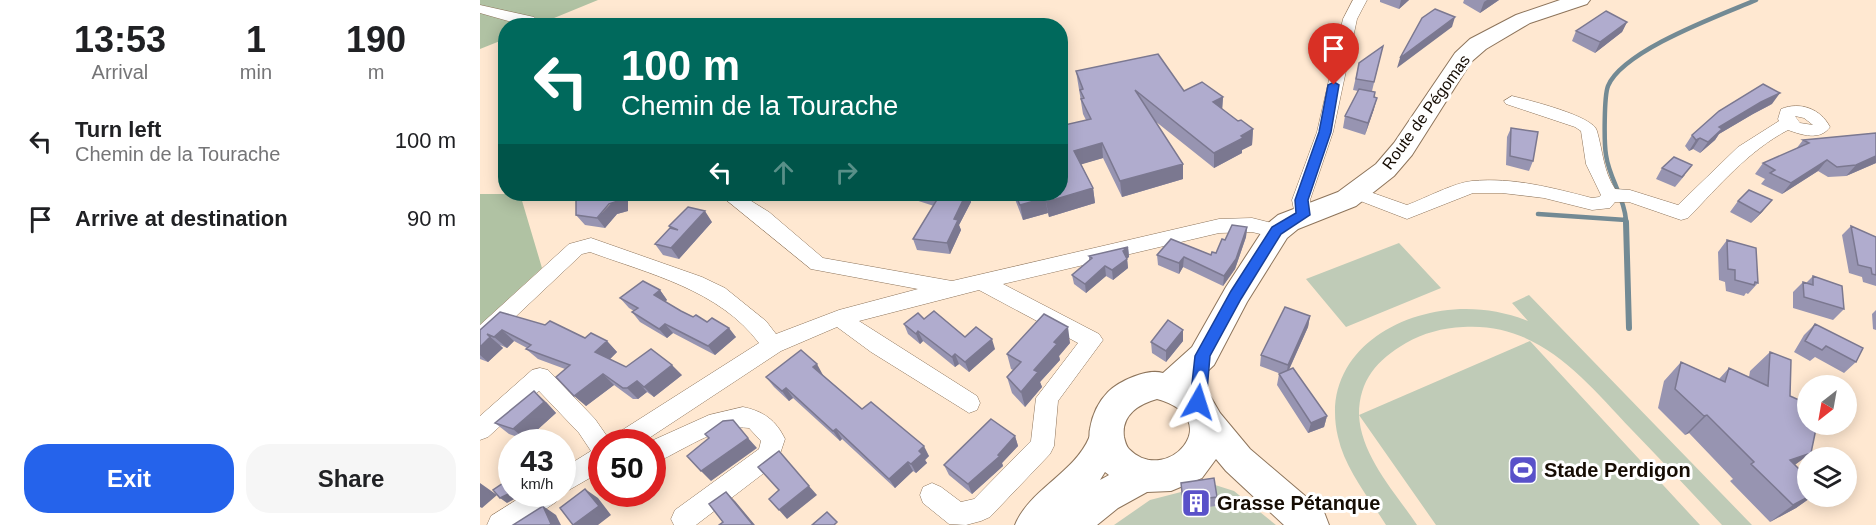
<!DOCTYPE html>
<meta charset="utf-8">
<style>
body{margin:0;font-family:Helvetica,sans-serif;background:#f6f6f6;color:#202124;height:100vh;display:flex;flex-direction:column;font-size:22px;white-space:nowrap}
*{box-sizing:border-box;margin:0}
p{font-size:20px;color:#757577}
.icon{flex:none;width:33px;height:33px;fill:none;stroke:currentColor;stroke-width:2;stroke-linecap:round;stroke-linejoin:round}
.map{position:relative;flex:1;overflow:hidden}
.details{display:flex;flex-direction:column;background:#fff;width:480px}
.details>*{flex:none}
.hud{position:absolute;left:18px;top:18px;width:570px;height:183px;border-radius:24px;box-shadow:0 3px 15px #0003;background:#00695c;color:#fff;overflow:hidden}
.needle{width:39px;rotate:211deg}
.controls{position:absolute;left:1317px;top:375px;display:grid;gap:12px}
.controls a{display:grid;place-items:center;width:60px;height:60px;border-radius:50%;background:#fff;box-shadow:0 3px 15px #0003;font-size:30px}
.speed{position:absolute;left:18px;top:429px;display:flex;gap:12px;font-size:30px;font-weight:700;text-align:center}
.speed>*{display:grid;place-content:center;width:78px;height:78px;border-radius:50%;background:#fff;box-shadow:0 3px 15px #0003;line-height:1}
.speed small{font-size:15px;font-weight:400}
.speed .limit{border:9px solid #d22;background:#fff;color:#111}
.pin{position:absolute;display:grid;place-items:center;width:51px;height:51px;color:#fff;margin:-62px -26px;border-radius:50% 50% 50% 0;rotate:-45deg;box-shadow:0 0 6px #0007}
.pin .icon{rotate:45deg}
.me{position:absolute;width:66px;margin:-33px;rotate:6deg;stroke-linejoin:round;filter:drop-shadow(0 0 4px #0008)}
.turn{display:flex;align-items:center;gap:21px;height:126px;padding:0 24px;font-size:27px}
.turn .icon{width:78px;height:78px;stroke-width:2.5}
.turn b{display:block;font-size:42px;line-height:51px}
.lanes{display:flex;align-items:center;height:57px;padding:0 24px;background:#0003;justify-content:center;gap:30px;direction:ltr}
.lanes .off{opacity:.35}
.eta{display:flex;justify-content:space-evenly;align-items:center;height:102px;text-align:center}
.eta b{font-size:36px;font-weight:800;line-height:42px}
.action{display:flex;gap:12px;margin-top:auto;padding:12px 24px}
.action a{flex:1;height:69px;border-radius:24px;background:#2563eb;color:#fff;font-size:24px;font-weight:800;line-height:69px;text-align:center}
.action a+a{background:#f6f6f6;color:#202124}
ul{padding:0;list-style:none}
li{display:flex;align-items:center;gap:18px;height:78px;padding:0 24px}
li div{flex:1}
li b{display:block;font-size:22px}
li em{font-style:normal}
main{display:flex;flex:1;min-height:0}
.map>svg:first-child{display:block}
</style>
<main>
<section class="details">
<div class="eta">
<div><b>13:53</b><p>Arrival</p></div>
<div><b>1</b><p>min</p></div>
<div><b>190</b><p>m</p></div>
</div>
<ul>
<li><svg class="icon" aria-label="left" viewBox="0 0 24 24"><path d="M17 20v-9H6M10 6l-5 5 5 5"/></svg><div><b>Turn left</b><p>Chemin de la Tourache</p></div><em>100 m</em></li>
<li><svg class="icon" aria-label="arrive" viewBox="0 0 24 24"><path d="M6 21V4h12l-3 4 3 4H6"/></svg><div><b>Arrive at destination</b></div><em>90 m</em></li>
</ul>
<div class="action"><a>Exit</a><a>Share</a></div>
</section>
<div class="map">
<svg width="1396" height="525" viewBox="0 0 1396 525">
<rect width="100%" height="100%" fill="#ffe8d1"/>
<path fill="#bfcbb7" d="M919 243 961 288 866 327 826 279Z
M1049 295 1272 525H1242C1212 493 1182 461 1151 429 1104 379 1059 322 983 327 963 328 943 333 926 343 897 360 879 380 879 415L1050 341 1220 525H956L879 415C881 456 915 492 937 525H906C889 498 865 469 858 437 839 357 914 309 986 309 1007 309 1028 313 1048 321L1032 303Z
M732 484 754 491 796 525H634L670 500Z"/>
<path fill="#b0c2a3" d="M0 0H118L57 25 26 26 25 39 0 49Z
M0 194H40L62 268 0 325Z"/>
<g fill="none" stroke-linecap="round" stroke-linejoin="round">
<path stroke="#738a94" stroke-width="4.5" d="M1058 214 1146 220C1144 196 1129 178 1126 155 1124 143 1124 96 1128 86 1143 50 1241 15 1276 0
M1146 220V224"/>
<path stroke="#738a94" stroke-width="6" d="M1146 222 1149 328"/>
<g stroke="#8d745b" stroke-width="1">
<path id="minor" d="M873 0H887L877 19 853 132 830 200 832 215 830 220 823 222 816 220 812 200 837 132 863 19Z
M0 5 54 17 61 26H46L0 13Z
M1032 96C1048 100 1114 116 1117 131 1123 152 1123 170 1135 189L1150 190 1198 205 1258 147 1299 121 1298 119 1301 109C1320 101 1341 109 1350 127 1340 141 1322 135 1308 130 1268 151 1239 186 1208 218L1201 220 1149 202H1135L1130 208 1112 210 1064 198 1022 193H993L927 219 870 197 867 193 870 189 876 187 927 205C946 198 973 183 992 181 1033 177 1073 188 1112 198L1119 197 1121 195 1106 164 1101 131 1095 127 1026 104 1024 101ZM1315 116 1324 118 1333 125 1320 123Z
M239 194H260L289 212 343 258 472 281 739 219 772 218 804 226 806 231 804 236 797 238 772 232 739 233 523 284 619 334 623 340 578 401 574 446 570 454 510 517 501 521 486 525 469 524 443 503 440 495 443 487 452 483 461 487 481 502 494 499 551 441 556 398 598 343 499 290 379 321 497 396 500 403 497 410 489 413 391 352 357 327 301 351 163 442H133L136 434 279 343C239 290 170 274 110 252L102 254 14 337 7 340 0 337V325L89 244 111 238 222 277 245 288 286 321 296 334 359 310 438 289 331 269Z
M60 368 68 370 115 419 131 442H122V471L82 494H80H82V469L111 451 99 433 59 391 8 437 0 440V416L52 370Z
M263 407C283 411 296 420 305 439L297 463 216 525H194L191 519 195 510 279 449 281 441 269 428C239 423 200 453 172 464V442H169L229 415Z
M46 494H79L76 502 42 525H7L11 516Z"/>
</g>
<g stroke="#8d745b" stroke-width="2">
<path id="secondary" d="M1080 0H1110L1107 4 1050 23 1006 49 991 62 932 155 914 176 876 206 818 229 807 238 767 302 734 365 715 383 729 394 740 413 770 449 844 512 849 525H804L746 471 736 459 722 478 691 491 667 492 638 508 617 525H535C549 490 594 473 609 438 610 435 609 432 610 429 612 416 618 402 628 392 639 381 667 368 683 373L712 347 746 287 787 224 798 215 858 192 896 164 914 143 975 53 990 39 1036 15ZM677 399C749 419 686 487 649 449 646 446 645 441 644 437 641 415 659 404 677 399ZM625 472 629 475 620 480Z"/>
</g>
<use href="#minor" fill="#fff" fill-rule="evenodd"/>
<use href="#secondary" fill="#fff" fill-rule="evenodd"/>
</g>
<path fill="#9794b1" d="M900 0H929L919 9 900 2Z
M984 0H1019L1000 13 983 3Z
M1147 22 1142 32 1115 53 1092 41 1096 31Z
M903 46 892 91 894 97V109L885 135 863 128 865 116 878 91 873 90 879 63Z
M596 71 743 97 742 109 758 121 773 129 772 145 762 150V153L734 168 675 121 703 179 642 197 623 158 601 164 613 188 615 203 569 217 568 213 543 220 533 194H580L581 127 606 120 603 114Z
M1292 104 1273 114 1239 134 1235 140 1220 153 1213 149 1209 151 1205 146 1212 135Z
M1031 128 1053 161 1049 171 1026 165 1027 137Z
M1396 133V163L1366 176 1348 177 1338 171 1302 194 1281 184 1285 179 1275 174 1283 163 1316 149 1323 140Z
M1182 168 1205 175 1195 187 1176 179Z
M422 194H488L491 202 479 225 481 230 470 254 437 250 433 239 454 206 423 196Z
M1258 201 1283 211 1271 223 1250 212Z
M148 211 137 214 125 228 105 225 96 215Z
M232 222 199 259 183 255 175 244 190 228 189 226Z
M1371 226 1396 237V286L1383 282 1382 277 1369 273 1362 235Z
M767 227 766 237 755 269 743 286 703 267 699 274 678 265 677 255H731L736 253Z
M1247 240 1278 283 1268 294 1266 293 1264 296 1246 291 1245 282 1239 280 1238 252Z
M648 247 649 257 647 258 648 268 633 280 626 276 606 293 594 284 592 275 609 261V256Z
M1333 276 1364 309 1353 320 1313 308V292L1323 282 1326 283Z
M180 290 187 300 185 302 201 311 256 337 235 355 193 333 187 338 160 322 152 312 154 311 149 308 140 298Z
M1396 310V330L1393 329 1392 314Z
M20 312 105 338 127 341 137 352 130 359 146 367 202 375 174 397 167 392 158 399H153L134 385 106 406 85 369 58 359 46 349 47 348 34 341 27 348 20 345 23 348 8 362 0 359V330Z
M830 316 828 327 809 370 847 416 844 427 828 433 797 385 799 374H801L780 366 781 355Z
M444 319 485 337 515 349 489 372 479 364 475 367 443 341 440 344 428 334 424 324Z
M1335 324 1376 362 1364 373 1335 357 1330 361 1314 352 1324 335Z
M703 330V341L686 362 672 353 671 342Z
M590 343 579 356 580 360 560 382 562 387 545 407 532 393 527 377 533 370 531 369 527 354Z
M1290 352 1310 396 1331 453 1314 465 1328 496H1333L1316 508 1290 522 1250 481 1253 479 1209 433 1205 435 1178 408 1184 381 1201 362 1239 379 1249 368 1269 377 1270 371Z
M343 375 382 409 449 456 445 460 447 463 436 473 433 471 415 488 362 439 360 441 313 398 309 401 294 387 286 377Z
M66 402 76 413 46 440 29 434 15 423Z
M535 436 538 446 522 463 523 466 492 494 469 475 464 465Z
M701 483 737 497 736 506 703 510Z"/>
<path fill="#7b7890" d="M921 0H929L919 9Z
M1007 0H1019L1000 13 1004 2Z
M975 17 972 27 917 68 920 58Z
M1147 22 1142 32 1115 53 1120 42Z
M1300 93 1292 104 1273 114 1239 134 1235 140 1220 153 1239 127 1281 102Z
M743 97 742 112 733 102Z
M897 98 894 109 885 135 888 123Z
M773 129 772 145 762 150V153L734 168V153L761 136Z
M1220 138 1213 149 1209 151 1216 140Z
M622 143 623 158 596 166 594 151Z
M1396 156V163L1366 176 1376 165Z
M1347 160 1338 171 1302 194 1311 183Z
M703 164V179L642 197 640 181Z
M613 188 615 203 569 217 566 202Z
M140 194H148V211L137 214 125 228 117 218Z
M486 194H488L491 202 479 225 481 230 470 254 467 243 474 219Z
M565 198 568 213 543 220 540 205Z
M1292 200 1283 211 1271 223 1280 213Z
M225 211 232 222 199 259 191 248Z
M767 227 766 237 755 269 743 286 744 276Z
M648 247 649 257 645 260 647 259 648 268 633 280 632 270 643 251Z
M704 257 703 267 699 274V263Z
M625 266 626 276 606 293 605 284Z
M180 290 187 300 182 304 174 295Z
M830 316 828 327 806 376 808 365Z
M185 324 193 333 187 338 179 329Z
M588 327 590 343 579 356 580 360 560 382 562 387 545 407 541 392 554 370 574 342Z
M249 328 256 337 235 355 228 346Z
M22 330 34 341 27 348 14 337Z
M703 330V341L686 362V351Z
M438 331 443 341 440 344 436 334Z
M7 334 23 348 8 362 0 355V347Z
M512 339 515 349 489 372 485 362Z
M127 341 137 352 126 363 115 352Z
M475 354 479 364 475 367 472 357Z
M337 364 343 375 340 377 333 367Z
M192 365 202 375 174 397 164 387Z
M123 374 134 385 106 406 94 396Z
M157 381 167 392 158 399 147 388Z
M306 388 313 398 309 401 302 391Z
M54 391 66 402 76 413 46 440 33 429Z
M1227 415 1209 433 1205 435 1224 416Z
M847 416 844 427 828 433 831 423Z
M356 429 362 439 360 441 353 431Z
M535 436 538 446 522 463 523 466 492 494 488 484Z
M268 438 277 448 231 481 221 471Z
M444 446 449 456 445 460 447 463 436 473 431 464 439 451Z
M1331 453 1308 470 1310 460Z
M428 462 433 471 415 488 409 479Z
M0 483 17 495 2 508 0 507Z
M329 486 337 495 307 519 299 510Z
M105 489 118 498 131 515 118 525H93Z
M32 492V494H44L27 503 20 498Z
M246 492 255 501 275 525H273Z
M1330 496H1333L1316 508 1290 522 1313 505Z
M63 506 76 515 81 525H69Z"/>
<path fill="#b0acce" stroke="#7b7890" stroke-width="1.5" d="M955 9 975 17 920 58 942 18Z
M1126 11 1147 22 1120 42 1096 31Z
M903 46 894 82 876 79 879 63Z
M678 54 704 91 722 82 743 97 733 102 758 121 761 120 773 129 761 136 763 138 734 153 655 90 703 164 640 181 622 143 594 151 613 188 566 202 565 198 540 205 535 194H580V126L611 119 601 99 604 98 600 90 603 89 596 71Z
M1283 84 1300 93 1281 102 1239 127 1242 129 1228 142 1220 138 1216 140 1212 135 1239 111Z
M879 89 895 92 894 97 897 98 888 123 865 116Z
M1031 128 1058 132 1053 161 1030 156Z
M1396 133V156L1376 165 1357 167 1347 160 1311 183 1290 173 1295 170 1283 163 1329 143 1323 140Z
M1194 157 1212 165 1202 177 1182 168Z
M1269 190 1292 200 1280 213 1258 201Z
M96 194H140L141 200 129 204 117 218 96 215Z
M445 194H486L474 219 478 220 467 243 433 239 458 198Z
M208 207 225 211 191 248 175 244 190 228 198 230 189 226Z
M752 225 767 227 756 259 744 276 704 257 699 263 677 255 691 239 731 255 732 252 736 253 742 239 745 240Z
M1371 226 1396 237V275L1392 274 1391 268 1378 265Z
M1247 240 1276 248 1278 283 1275 282 1274 285 1255 280V270L1248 269Z
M648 247 643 251 647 259 632 270 625 266 605 284 592 275 612 258 609 256Z
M1333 276 1362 286 1364 309 1324 297 1323 282 1333 285Z
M163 281 180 290 174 295 201 311 213 317 216 315 227 322 232 318 249 328 228 346 185 324 179 329 152 312 158 308 140 298Z
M805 307 830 316 808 365 781 355Z
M454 311 485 337 496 327 512 339 485 362 475 354 472 357 438 331 436 334 424 324 438 313 444 319Z
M20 312 65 325 70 321 105 338 111 333 127 341 115 352 146 367 171 349 192 365 164 387 157 381 147 388H143L123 374 94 396 76 377 90 365 46 349 51 345 22 330 14 337 7 334 10 337 0 347V330Z
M564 314 588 327 574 342 577 344 554 370 558 372 541 392 527 377 541 362 527 354Z
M688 320 703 330 686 351 671 342Z
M1335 324 1383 348 1376 362 1346 346 1342 350 1325 341Z
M321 350 337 364 333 367 382 409 391 402 444 446 439 451 442 454 431 464 428 462 409 479 356 429 353 431 306 388 302 391 286 377Z
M1290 352 1311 360 1310 396 1328 404V424H1337L1331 453 1310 460 1328 478V496H1330L1313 505 1271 464 1274 462 1227 415 1224 416 1195 389 1201 362 1245 382 1249 368 1288 386Z
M813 368 847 416 831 423 799 374Z
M54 391 64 402 33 429 15 423Z
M511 419 535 436 518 455 520 456 488 484 464 465Z
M253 420 268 438 221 471 207 456 229 438 225 434 243 421Z
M299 451 329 486 299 510 289 499 299 490 278 467Z
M32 477V492L20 498 13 490Z
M734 478 737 497 703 501 701 483Z
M105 489 119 506 93 525 80 508Z
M246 492 273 525H239L243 522 229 504Z
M63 506 71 524 69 525H33Z
M347 512 357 522 354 525H332Z"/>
<path fill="#2563eb" stroke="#184099" stroke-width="1.5" d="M854 82 859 85 851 132 828 200 830 215 801 234 761 299 730 356 726 402 723 407 718 409 712 407 710 402 715 356 751 291 792 227 816 213 815 200 839 132 848 85Z"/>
<defs>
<g id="stadium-square" transform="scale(1.5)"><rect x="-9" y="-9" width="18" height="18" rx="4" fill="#5951c9" stroke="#fff"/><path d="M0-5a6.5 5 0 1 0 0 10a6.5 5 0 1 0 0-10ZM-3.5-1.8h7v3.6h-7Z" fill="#fff"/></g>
<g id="building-square" transform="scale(1.5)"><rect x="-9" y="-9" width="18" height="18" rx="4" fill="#5951c9" stroke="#fff"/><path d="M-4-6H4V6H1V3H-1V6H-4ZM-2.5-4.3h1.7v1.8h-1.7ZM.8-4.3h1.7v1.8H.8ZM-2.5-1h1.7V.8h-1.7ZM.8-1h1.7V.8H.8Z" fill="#fff"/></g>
</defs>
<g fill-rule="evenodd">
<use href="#stadium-square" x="1043" y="470"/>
<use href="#building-square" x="716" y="503"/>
</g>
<g text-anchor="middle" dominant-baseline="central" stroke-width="6" stroke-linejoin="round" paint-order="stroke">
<g font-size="16" fill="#160d04" stroke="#fff">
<text transform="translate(946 112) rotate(-54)">Route de Pégomas</text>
</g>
<g font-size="20" font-weight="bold" fill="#160d04" stroke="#fff" text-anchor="start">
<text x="1064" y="470">Stade Perdigon</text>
<text x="737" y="503">Grasse Pétanque</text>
</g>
</g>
</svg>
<div class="controls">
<a><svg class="needle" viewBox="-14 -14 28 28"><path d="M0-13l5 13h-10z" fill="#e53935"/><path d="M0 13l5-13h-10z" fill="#757577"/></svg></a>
<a><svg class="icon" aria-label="layers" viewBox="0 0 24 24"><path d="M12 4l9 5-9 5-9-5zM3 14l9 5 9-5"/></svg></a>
</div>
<div class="speed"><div>43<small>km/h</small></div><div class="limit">50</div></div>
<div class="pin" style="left:854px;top:85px;background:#d93025"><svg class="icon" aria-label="arrive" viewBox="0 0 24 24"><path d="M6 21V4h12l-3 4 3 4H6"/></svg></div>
<svg class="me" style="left:718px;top:402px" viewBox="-20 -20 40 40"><path d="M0-17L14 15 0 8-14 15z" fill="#2563eb" stroke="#fff" stroke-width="4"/></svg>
<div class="hud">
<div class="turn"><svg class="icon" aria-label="left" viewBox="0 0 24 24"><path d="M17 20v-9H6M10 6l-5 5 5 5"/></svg><div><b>100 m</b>Chemin de la Tourache</div></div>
<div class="lanes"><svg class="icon" aria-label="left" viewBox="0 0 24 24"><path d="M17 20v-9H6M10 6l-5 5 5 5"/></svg><svg class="icon off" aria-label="ahead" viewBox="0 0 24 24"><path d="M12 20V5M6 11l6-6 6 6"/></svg><svg class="icon off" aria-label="right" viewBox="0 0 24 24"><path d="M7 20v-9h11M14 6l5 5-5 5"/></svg></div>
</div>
</div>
</main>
